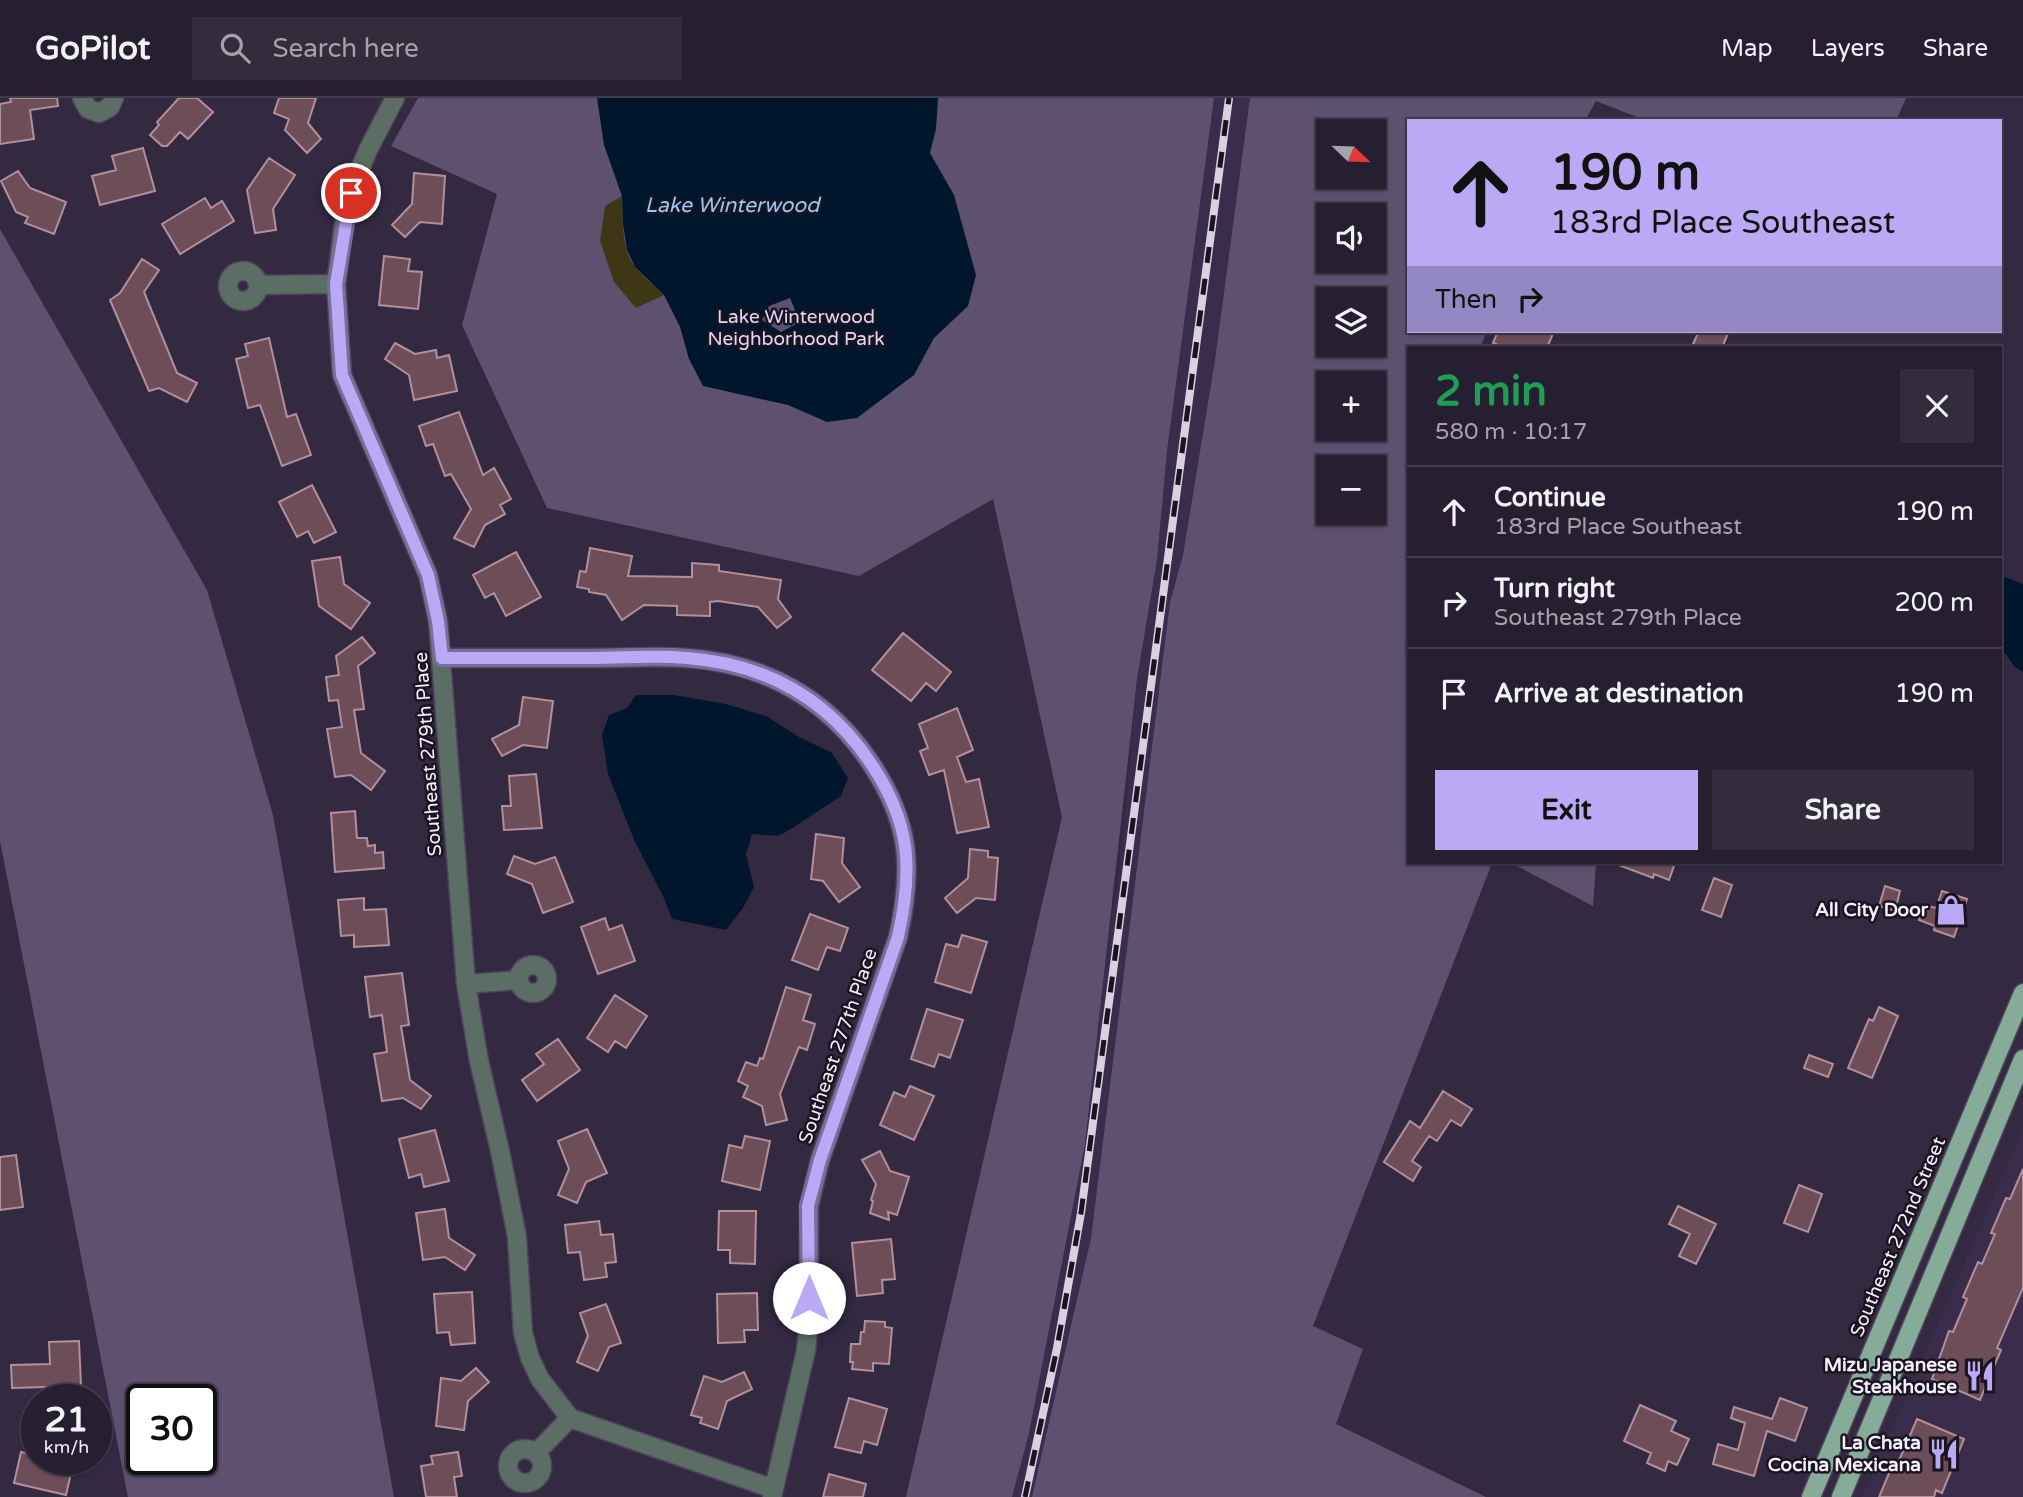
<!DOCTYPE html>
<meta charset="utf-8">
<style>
body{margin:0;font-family:"Varela Round",sans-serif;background:#322c3d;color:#f1f3f6;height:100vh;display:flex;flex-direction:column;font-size:26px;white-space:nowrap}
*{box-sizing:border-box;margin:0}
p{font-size:23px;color:#a4a2ab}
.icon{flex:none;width:38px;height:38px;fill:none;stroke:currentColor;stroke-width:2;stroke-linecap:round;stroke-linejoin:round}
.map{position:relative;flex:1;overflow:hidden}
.panel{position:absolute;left:1407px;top:248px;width:595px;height:518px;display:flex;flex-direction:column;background:#261f31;border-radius:0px;box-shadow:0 2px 5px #0004,0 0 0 2px #423d4d}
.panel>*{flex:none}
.hud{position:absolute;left:1407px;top:21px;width:595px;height:214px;border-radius:0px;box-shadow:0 2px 5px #0004,0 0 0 2px #423d4d;background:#baaaf6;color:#111;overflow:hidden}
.needle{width:46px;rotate:113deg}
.controls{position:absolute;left:1316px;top:21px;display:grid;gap:14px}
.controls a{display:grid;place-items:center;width:70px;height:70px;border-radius:0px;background:#261f31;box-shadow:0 2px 5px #0004,0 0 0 2px #423d4d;font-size:35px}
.speed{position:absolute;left:21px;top:1286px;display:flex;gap:14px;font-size:35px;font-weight:700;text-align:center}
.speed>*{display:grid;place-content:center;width:91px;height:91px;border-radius:50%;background:#261f31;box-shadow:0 2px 5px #0004,0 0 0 2px #423d4d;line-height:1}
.speed small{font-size:18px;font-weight:400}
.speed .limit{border:4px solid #111;border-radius:10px;background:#fff;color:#111}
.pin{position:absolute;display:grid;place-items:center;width:60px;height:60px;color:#fff;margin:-30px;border:4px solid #fff;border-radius:50%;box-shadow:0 2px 7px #0007}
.me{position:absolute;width:77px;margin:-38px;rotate:0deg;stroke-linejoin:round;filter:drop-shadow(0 0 5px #0008)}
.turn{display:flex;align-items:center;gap:24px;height:147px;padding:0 28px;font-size:32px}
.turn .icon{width:91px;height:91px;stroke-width:2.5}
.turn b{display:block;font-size:49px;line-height:60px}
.then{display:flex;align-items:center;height:66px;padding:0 28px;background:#0003;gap:14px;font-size:26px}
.round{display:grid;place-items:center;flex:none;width:74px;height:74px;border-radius:0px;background:#322c3d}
.head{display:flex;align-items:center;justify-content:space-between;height:119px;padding:0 28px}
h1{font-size:42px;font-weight:700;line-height:52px;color:#1e9e55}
.primary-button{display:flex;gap:14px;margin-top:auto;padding:14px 28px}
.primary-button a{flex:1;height:80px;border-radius:0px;background:#baaaf6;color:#111;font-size:28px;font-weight:700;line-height:80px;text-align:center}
.primary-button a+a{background:#322c3d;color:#f1f3f6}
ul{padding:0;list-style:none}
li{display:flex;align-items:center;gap:21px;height:91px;padding:0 28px;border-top:2px solid #423d4d}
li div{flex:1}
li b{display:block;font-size:26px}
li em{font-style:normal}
header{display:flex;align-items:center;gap:42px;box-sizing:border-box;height:98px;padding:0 35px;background:#261f31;border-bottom:2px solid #423d4d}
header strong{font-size:33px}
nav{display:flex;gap:38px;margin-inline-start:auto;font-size:24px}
.search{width:490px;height:63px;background:#322c3d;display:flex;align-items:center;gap:18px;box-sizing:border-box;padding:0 24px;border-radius:0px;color:#a4a2ab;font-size:26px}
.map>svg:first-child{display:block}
</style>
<header>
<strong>GoPilot</strong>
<div class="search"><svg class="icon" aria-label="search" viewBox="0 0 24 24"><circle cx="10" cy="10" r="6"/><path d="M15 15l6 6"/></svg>Search here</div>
<nav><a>Map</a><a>Layers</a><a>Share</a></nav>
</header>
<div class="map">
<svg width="2023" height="1399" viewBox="0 0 2023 1399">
<rect width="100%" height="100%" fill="#332941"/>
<path fill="#3a2c4b" d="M1214 0H1250L1215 262 1183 457 1170 504 1091 1140 1032 1399H1012L1029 1335 1085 1046 1104 875 1120 766 1137 581 1157 462 1167 353Z
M2023 1031V1399H1862Z"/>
<path fill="#5e5170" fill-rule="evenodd" d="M418 0H1214L1167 353 1157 462 1137 581 1085 1046 1029 1335 1012 1399H906L1062 719 993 401 859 478 547 410 462 227 497 96 391 48Z
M1250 0H1906L1896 23H1647L1596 3 1585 23H1409V233H1487L1480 250H1409V765H1492L1313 1228 1363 1251 1336 1326 1486 1399H1032L1091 1140 1170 504 1183 457 1215 262ZM1374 33V79H1328V33ZM1328 117H1374V163H1328ZM1328 201H1374V247H1328ZM1374 285V331H1328V285ZM1374 369V415H1328V369Z
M0 131 207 492 273 717 394 1399H128L0 743ZM201 1302V1362H142V1302Z
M1511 765H1596L1593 808Z"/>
<path fill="#3e3615" d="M622 98C623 121 621 151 635 169 643 179 655 188 664 197L636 210 614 184 600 143 605 108Z"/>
<path fill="#00162d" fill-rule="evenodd" d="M597 0H938L936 31 930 55 954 97 976 177 968 208 934 240 914 277 857 320 827 324 788 307 703 288 689 261 680 229 664 197 635 169 627 152 623 126 622 98 604 47ZM790 200 800 224 781 234 762 222 769 208Z
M2000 477 2023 486V574L2015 569 2000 549Z
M636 597H674L726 606 766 618 799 639 832 655 848 680 841 698 794 729 778 738 752 736 746 756 754 789 743 810 726 832 672 821 663 798 635 744 608 676 602 637 609 617 627 610Z"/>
<path fill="#6d4d58" stroke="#b38f9b" stroke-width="2" d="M10 0H57L58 8 30 12 34 41 0 46V6L11 4Z
M179 0H197L213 14 188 41 180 34 167 48H162L150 37 159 27 157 24Z
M279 0H316L308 25 321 41 307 55 285 32 289 21 274 15Z
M143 50 155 93 100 107 92 78 116 72 112 58Z
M269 60 295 77 273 111 276 132 255 135 247 92Z
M18 73 30 90 66 104 54 136 25 125 28 119 16 114 1 83Z
M414 75 445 78 442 126 420 124 405 139 392 127 412 106Z
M205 100 211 110 222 103 234 123 180 156 162 126Z
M384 158 410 161 408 173 422 174 418 211 379 207Z
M142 161 159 172 144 194 177 275 197 285 187 304 159 290 149 293 110 202 120 195Z
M1498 233H1554L1547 250H1507L1493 245Z
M1699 233H1729L1722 250H1703L1693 246Z
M269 240 287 319 296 316 311 357 282 368 260 307 248 310 236 261 248 258 245 246Z
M395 245 415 256 436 252 437 260 449 257 457 293 414 302 409 277 385 261Z
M459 314 483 377 494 370 511 401 500 407 505 416 485 427 474 449 454 440 471 411 451 376 445 378 433 346 426 348 419 328Z
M312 387 336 434 314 445 308 433 297 439 279 404Z
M590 450 632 458 628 478 692 479V465L719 467V473L781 482 778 501 791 519 777 530 758 509 718 503 710 504V518L677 517V508L644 507 622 522 606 497 589 494V491L577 489 580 473 586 474Z
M516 454 541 499 506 518 494 495 485 500 473 477Z
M340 459 344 486 370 505 351 531 319 508 312 463Z
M903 535 951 574 936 593 926 585 911 603 872 572Z
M362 539 375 555 358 568 364 611 354 612 361 655 385 673 371 692 351 677 335 679 327 631 342 629 338 602 329 603 326 579 339 577 336 558Z
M523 599 553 603 547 650 523 647 502 658 492 641 519 627Z
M957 610 973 652 957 659 966 684 979 681 989 729 957 735 944 672 929 677 920 653 928 650 919 626Z
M536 676 542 730 504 732 502 708H511L509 678Z
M355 713 357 740H367L368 748 375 747V755L383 754 384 770 335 774 331 715Z
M816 736 844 740 842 765 860 789 839 804 823 783 811 781Z
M970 751 988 753V759L998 760 995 802 976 800 957 815 945 800 968 780Z
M514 758 535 766 555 759 573 804 543 815 532 786 507 776Z
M1627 765H1667L1674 768 1669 782 1654 776 1653 780 1616 766Z
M1714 780 1732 787 1721 819 1702 812Z
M1885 788 1900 793 1895 813 1879 808Z
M1942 793 1967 801 1954 839 1934 832 1935 828 1919 822 1924 807 1936 810Z
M364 800V812L386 811 389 847 354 849V837L341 838 338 802Z
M810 816 848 830 840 853 827 849 818 872 792 862Z
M605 820 609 832 622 827 635 863 598 876 581 829Z
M962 837 987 844 971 895 935 884 946 846 958 849Z
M402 875 409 927 401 928 410 982 431 998 421 1011 403 1000 382 1003 374 956 387 954 382 917 370 919 365 879Z
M786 889 811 897 803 922 815 926 807 952 799 949 780 996 787 1022 766 1027 762 1008 743 999 748 988 738 983 746 964 757 968 760 960 763 961Z
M615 897 647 918 626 950 615 943 608 954 587 940Z
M1879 909 1898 918 1872 980 1848 970 1869 921 1873 923Z
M927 911 963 922 950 960 939 956 934 969 911 961Z
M558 941 580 972 537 1003 522 982 544 966 536 956Z
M1809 957 1833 966 1828 979 1804 970Z
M910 988 934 998 914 1042 880 1027 894 994 905 999Z
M1443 993 1472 1011 1461 1028 1451 1022 1437 1043 1429 1038 1412 1063 1421 1069 1413 1083 1384 1064 1410 1023 1420 1030Z
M587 1031 607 1075 586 1084 577 1105 558 1097 569 1071 558 1043Z
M435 1032 449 1083 424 1089 421 1076 409 1080 399 1041Z
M745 1038 770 1043 760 1092 722 1083 729 1047 742 1050Z
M880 1053 890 1073 909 1079 897 1117 888 1114 889 1122 870 1115 873 1103 871 1102 876 1086 862 1062Z
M16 1057 23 1109 0 1112V1059Z
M2023 1071V1190L1997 1250 2001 1252 1980 1302 1932 1281 1949 1233 1953 1234 1967 1201 1963 1199 1978 1164 1982 1166 1995 1136 1991 1135 2006 1100 2010 1101Z
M1799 1087 1822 1096 1808 1134 1784 1125Z
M1678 1108 1716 1126 1696 1166 1679 1158 1690 1136 1669 1126Z
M445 1111 449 1140 475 1157 465 1172 445 1159 423 1162 416 1115Z
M719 1113H756L755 1166 730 1165V1152H718Z
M599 1123 601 1137 613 1136 616 1164 605 1165 607 1179 584 1182 580 1154 568 1155 565 1127Z
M891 1141 895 1181 882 1182 883 1195 857 1198 852 1145Z
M472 1194 475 1245 451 1247 449 1234 437 1235 434 1196Z
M757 1195 758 1232H744L745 1244 718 1245 717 1196Z
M606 1206 621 1245 609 1249 598 1273 577 1264 588 1238 580 1215Z
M865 1223 885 1224V1229L892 1230 889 1266 873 1265V1273L852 1271 853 1264H850L851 1246H860L861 1234H864Z
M79 1243 81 1288 12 1290 11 1267 50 1266 49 1244Z
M476 1270 489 1284 468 1303 464 1332 436 1328 441 1280 461 1283Z
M744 1274 752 1291 727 1303 718 1331 700 1325 702 1320 691 1317 704 1278 722 1284Z
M849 1300 887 1311 877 1347 864 1343 861 1355 835 1349Z
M1780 1300 1807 1310 1795 1343 1767 1333 1754 1378 1713 1366 1718 1346 1738 1352 1745 1325 1731 1320 1734 1309 1772 1321Z
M1640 1307 1676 1323 1671 1333 1689 1341 1677 1367 1668 1363 1665 1373 1647 1365 1651 1355 1624 1343Z
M1917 1321 1964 1341 1942 1395 1936 1392 1934 1399H1879L1890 1373 1894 1374Z
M21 1354 37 1358V1362H74L66 1397 14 1385Z
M458 1354 462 1378 454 1379 457 1399H426L421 1368 433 1366 431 1358Z
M829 1376 866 1386 863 1399H823Z"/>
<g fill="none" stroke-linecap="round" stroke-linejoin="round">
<g stroke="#4e455c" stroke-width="21">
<path id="street" d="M82 0 88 11 99 15 110 9 114 0
M395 0 368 52 350 95 343 132 336 186 342 277 428 477 438 523 466 886 479 963 500 1053 517 1139 523 1235 530 1260 540 1281 570 1320
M228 188a15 15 0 1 1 30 0a15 15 0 1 1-30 0Z
M258 187 336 186
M442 560C495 560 548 560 602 560 630 560 659 558 686 560 765 565 829 601 872 667 911 727 913 771 898 839L820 1062 809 1108V1223L806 1252 772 1399
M519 881a14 14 0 1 1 28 0a14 14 0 1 1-28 0Z
M466 886 519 882
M570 1320 774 1391
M508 1368a17 17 0 1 1 34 0a17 17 0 1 1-34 0Z
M536 1355 570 1320"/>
</g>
<g stroke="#4e455c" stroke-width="21">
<path id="primary" d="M1811 1399 2023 895
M1841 1399 2023 961"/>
</g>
<use href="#street" stroke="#5b6d64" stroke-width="18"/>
<use href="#primary" stroke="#86ab98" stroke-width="18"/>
<g stroke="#d8d1e3" stroke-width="8">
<path id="rail" d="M1025 1399 1057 1250 1081 1115 1229 0"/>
</g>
<use href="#rail" stroke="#19141f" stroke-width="5" stroke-dasharray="16" stroke-linecap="butt"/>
</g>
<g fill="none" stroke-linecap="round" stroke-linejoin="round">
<g stroke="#796ea0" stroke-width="18">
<path id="route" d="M351 95 336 186 342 277 428 477 438 523 442 560C492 560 541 560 591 560 623 560 655 557 687 560 766 566 828 600 872 667 911 726 913 771 898 839L820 1062 808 1108 809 1200"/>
</g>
<use href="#route" stroke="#baaaf6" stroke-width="12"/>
</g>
<defs>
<g id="shop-bare" transform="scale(2.415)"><path d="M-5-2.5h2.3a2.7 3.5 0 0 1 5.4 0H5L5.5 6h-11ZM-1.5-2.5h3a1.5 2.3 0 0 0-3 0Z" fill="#baaaf6" stroke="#19141f" stroke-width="2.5" paint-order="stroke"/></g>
<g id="restaurant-bare" transform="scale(2.415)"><path d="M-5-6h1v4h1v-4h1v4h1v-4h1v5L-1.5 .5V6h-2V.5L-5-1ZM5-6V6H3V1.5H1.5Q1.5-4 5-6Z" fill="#baaaf6" stroke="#19141f" stroke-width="2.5" paint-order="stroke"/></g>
</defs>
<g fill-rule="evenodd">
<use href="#shop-bare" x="1951" y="812"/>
<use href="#restaurant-bare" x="1980" y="1278"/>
<use href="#restaurant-bare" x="1944" y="1356"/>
</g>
<g text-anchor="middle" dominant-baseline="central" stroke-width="5" stroke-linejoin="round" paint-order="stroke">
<g font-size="19" fill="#e3d4f9" stroke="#19141f">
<text x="796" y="219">Lake Winterwood<tspan x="796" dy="22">Neighborhood Park</tspan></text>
</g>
<g font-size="19" fill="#f5eeff" stroke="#19141f">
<text transform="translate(428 656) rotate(-94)">Southeast 279th Place</text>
<text transform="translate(838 948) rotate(-71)">Southeast 277th Place</text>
<text transform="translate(1898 1139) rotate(-67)">Southeast 272nd Street</text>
</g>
<g font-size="19" font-weight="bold" fill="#f5eeff" stroke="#19141f" text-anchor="end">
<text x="1928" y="812">All City Door</text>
<text x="1957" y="1267">Mizu Japanese<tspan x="1957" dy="22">Steakhouse</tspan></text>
<text x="1921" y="1345">La Chata<tspan x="1921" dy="22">Cocina Mexicana</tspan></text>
</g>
<g font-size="21" font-style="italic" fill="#95c9f9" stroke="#19141f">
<text x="732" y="107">Lake Winterwood</text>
</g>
</g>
</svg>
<div class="controls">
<a><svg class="needle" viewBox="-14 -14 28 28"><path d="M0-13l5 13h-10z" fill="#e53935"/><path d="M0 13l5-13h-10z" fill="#a4a2ab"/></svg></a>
<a><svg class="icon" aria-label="sound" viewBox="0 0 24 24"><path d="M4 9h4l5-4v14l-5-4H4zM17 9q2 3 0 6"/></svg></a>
<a><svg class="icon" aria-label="layers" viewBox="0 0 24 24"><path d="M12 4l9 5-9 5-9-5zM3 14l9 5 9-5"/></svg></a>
<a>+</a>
<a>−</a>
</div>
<div class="speed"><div>21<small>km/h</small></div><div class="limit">30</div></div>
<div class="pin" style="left:351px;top:95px;background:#d93025"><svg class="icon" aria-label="arrive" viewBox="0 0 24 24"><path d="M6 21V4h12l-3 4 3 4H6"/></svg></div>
<svg class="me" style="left:809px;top:1200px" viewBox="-20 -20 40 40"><circle r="19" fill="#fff"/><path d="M0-13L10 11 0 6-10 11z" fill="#baaaf6"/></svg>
<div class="hud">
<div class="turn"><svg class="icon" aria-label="ahead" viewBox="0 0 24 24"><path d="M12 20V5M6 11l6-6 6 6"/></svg><div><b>190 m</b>183rd Place Southeast</div></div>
<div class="then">Then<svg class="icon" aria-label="right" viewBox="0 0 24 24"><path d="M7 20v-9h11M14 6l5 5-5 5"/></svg></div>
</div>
<section class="panel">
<div class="head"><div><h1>2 min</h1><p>580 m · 10:17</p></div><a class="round"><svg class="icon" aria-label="close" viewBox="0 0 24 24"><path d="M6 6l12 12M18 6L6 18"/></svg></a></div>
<ul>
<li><svg class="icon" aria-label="ahead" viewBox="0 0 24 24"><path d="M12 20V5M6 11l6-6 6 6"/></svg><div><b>Continue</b><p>183rd Place Southeast</p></div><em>190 m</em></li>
<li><svg class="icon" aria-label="right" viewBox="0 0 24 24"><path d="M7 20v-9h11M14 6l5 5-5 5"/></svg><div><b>Turn right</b><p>Southeast 279th Place</p></div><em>200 m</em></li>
<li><svg class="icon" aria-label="arrive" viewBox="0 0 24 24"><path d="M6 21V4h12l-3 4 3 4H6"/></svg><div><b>Arrive at destination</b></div><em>190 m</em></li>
</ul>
<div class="primary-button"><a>Exit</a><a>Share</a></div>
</section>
</div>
